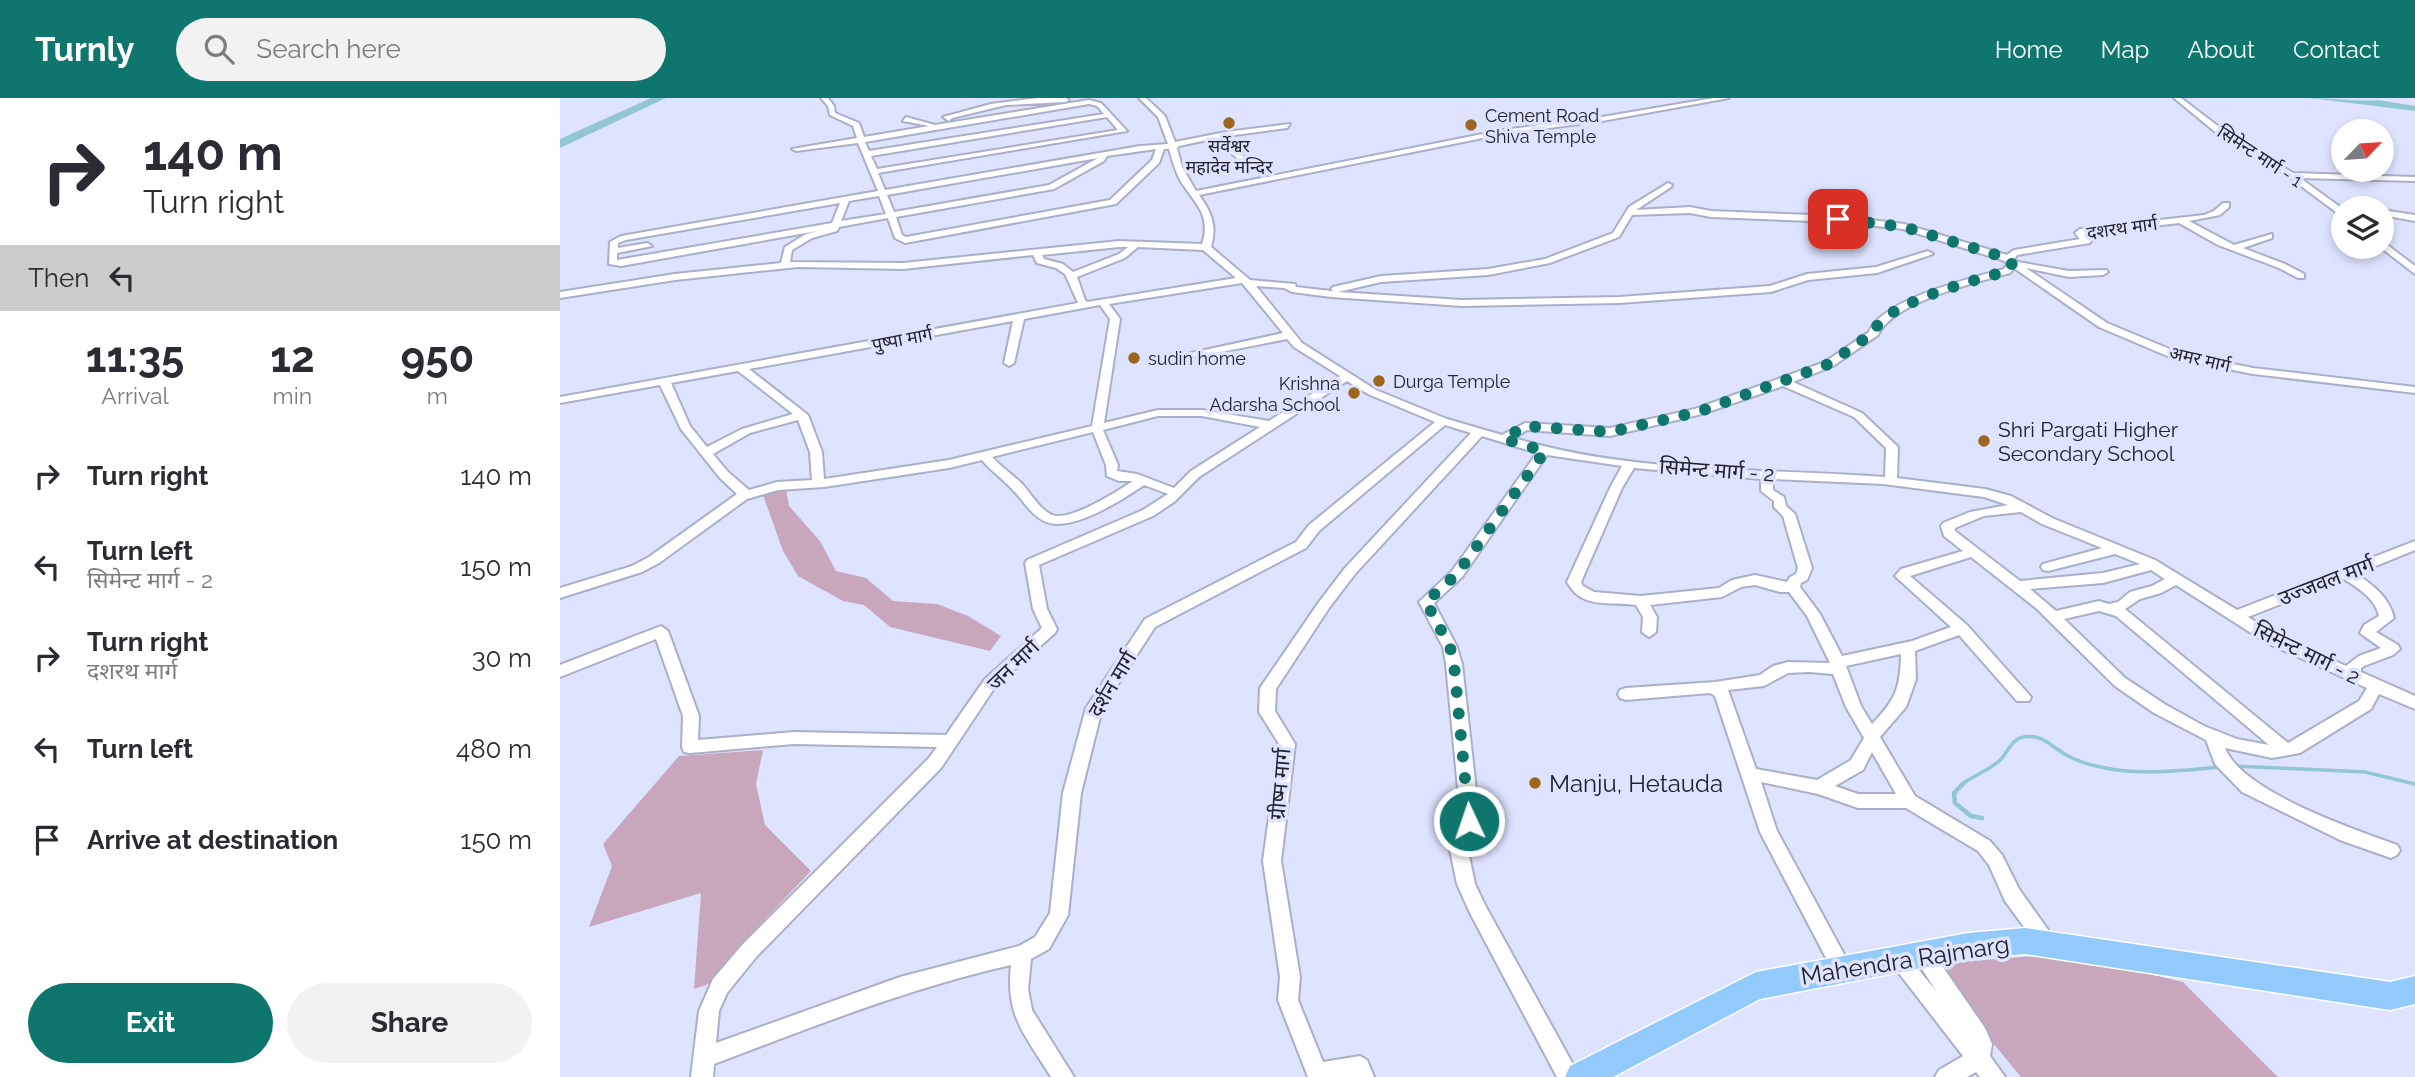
<!DOCTYPE html>
<meta charset="utf-8">
<style>
body{margin:0;font-family:Raleway,"Noto Sans Devanagari",sans-serif;background:#f2f2f3;color:#2b2b33;height:100vh;display:flex;flex-direction:column;font-size:26px;white-space:nowrap}
*{box-sizing:border-box;margin:0}
p{font-size:23px;color:#7c7c81}
.icon{flex:none;width:38px;height:38px;fill:none;stroke:currentColor;stroke-width:2;stroke-linecap:round;stroke-linejoin:round}
.map{position:relative;flex:1;overflow:hidden}
.panel{display:flex;flex-direction:column;background:#fff;width:560px}
.panel>*{flex:none}
.top-card{background:#fff;color:#2b2b33;overflow:hidden}
.needle{width:46px;rotate:65deg}
.buttons{position:absolute;left:1771px;top:21px;display:grid;gap:14px}
.buttons a{display:grid;place-items:center;width:63px;height:63px;border-radius:50%;background:#fff;box-shadow:0 4px 10px #0003;font-size:35px}
.pin{position:absolute;display:grid;place-items:center;width:60px;height:60px;color:#fff;margin:-30px;border-radius:14px;box-shadow:0 4px 10px #0006}
.me{position:absolute;width:77px;margin:-38px;rotate:357deg;stroke-linejoin:round;filter:drop-shadow(0 0 5px #0008)}
.turn{display:flex;align-items:center;gap:24px;height:147px;padding:0 28px;font-size:32px}
.turn .icon{width:91px;height:91px;stroke-width:2.5}
.turn b{display:block;font-size:49px;line-height:60px}
.then{display:flex;align-items:center;height:66px;padding:0 28px;background:#0003;gap:14px;font-size:26px}
.eta{display:flex;justify-content:space-evenly;align-items:center;height:119px;text-align:center}
.eta b{font-size:42px;font-weight:700;line-height:49px}
.primary-button{display:flex;gap:14px;margin-top:auto;padding:14px 28px}
.primary-button a{flex:1;height:80px;border-radius:42px;background:#0f766e;color:#fff;font-size:28px;font-weight:700;line-height:80px;text-align:center}
.primary-button a+a{background:#f2f2f3;color:#2b2b33}
ul{padding:0;list-style:none}
li{display:flex;align-items:center;gap:21px;height:91px;padding:0 28px}
li div{flex:1}
li b{display:block;font-size:26px}
li em{font-style:normal}
header{display:flex;align-items:center;gap:42px;box-sizing:border-box;height:98px;padding:0 35px;background:#0f766e;color:#fff}
header strong{font-size:33px}
nav{display:flex;gap:38px;margin-inline-start:auto;font-size:24px}
.search{width:490px;height:63px;background:#f2f2f3;display:flex;align-items:center;gap:18px;box-sizing:border-box;padding:0 24px;border-radius:38px;color:#7c7c81;font-size:26px}
main{display:flex;flex:1;min-height:0}
.map>svg:first-child{display:block}
</style>
<header>
<strong>Turnly</strong>
<div class="search"><svg class="icon" aria-label="search" viewBox="0 0 24 24"><circle cx="10" cy="10" r="6"/><path d="M15 15l6 6"/></svg>Search here</div>
<nav><a>Home</a><a>Map</a><a>About</a><a>Contact</a></nav>
</header>
<main>
<section class="panel">
<div class="top-card">
<div class="turn"><svg class="icon" aria-label="right" viewBox="0 0 24 24"><path d="M7 20v-9h11M14 6l5 5-5 5"/></svg><div><b>140 m</b>Turn right</div></div>
<div class="then">Then<svg class="icon" aria-label="left" viewBox="0 0 24 24"><path d="M17 20v-9H6M10 6l-5 5 5 5"/></svg></div>
</div>
<div class="eta">
<div><b>11:35</b><p>Arrival</p></div>
<div><b>12</b><p>min</p></div>
<div><b>950</b><p>m</p></div>
</div>
<ul>
<li><svg class="icon" aria-label="right" viewBox="0 0 24 24"><path d="M7 20v-9h11M14 6l5 5-5 5"/></svg><div><b>Turn right</b></div><em>140 m</em></li>
<li><svg class="icon" aria-label="left" viewBox="0 0 24 24"><path d="M17 20v-9H6M10 6l-5 5 5 5"/></svg><div><b>Turn left</b><p>सिमेन्ट मार्ग - 2</p></div><em>150 m</em></li>
<li><svg class="icon" aria-label="right" viewBox="0 0 24 24"><path d="M7 20v-9h11M14 6l5 5-5 5"/></svg><div><b>Turn right</b><p>दशरथ मार्ग</p></div><em>30 m</em></li>
<li><svg class="icon" aria-label="left" viewBox="0 0 24 24"><path d="M17 20v-9H6M10 6l-5 5 5 5"/></svg><div><b>Turn left</b></div><em>480 m</em></li>
<li><svg class="icon" aria-label="arrive" viewBox="0 0 24 24"><path d="M6 21V4h12l-3 4 3 4H6"/></svg><div><b>Arrive at destination</b></div><em>150 m</em></li>
</ul>
<div class="primary-button"><a>Exit</a><a>Share</a></div>
</section>
<div class="map">
<svg width="1855" height="979" viewBox="0 0 1855 979">
<rect width="100%" height="100%" fill="#dee3ff"/>
<path fill="#c8a7bd" d="M226 391 229 408 260 443 276 473 306 480 333 503 377 506 408 518 441 538 430 553 330 529 304 507 283 503 238 478 223 453 203 397Z
M203 652 196 686 205 727 251 773 185 842 154 884 134 891 141 795 29 829 52 768 43 746 119 658Z
M1475 858 1556 868 1623 884 1718 979H1461L1371 870 1401 864Z"/>
<path fill="#92c6d3" d="M1750 0C1762 0 1811 4 1818 2L1855 8V13Z"/>
<g fill="none" stroke-linecap="round" stroke-linejoin="round">
<path stroke="#92c6d3" stroke-width="3.5" d="M1675 668 1805 674 1855 686
M1401 687C1413 678 1427 673 1438 664 1448 656 1450 641 1464 639 1484 635 1495 653 1512 660 1557 680 1613 674 1661 669"/>
<path stroke="#92c6d3" stroke-width="4.5" d="M1403 686 1394 695 1395 705 1411 718 1422 720"/>
<path fill="#92c6d3" fill-rule="evenodd" d="M91 0H106L0 50V41Z"/>
<g stroke="#aaafc9" stroke-width="4">
<path id="minor" d="M261 0H268L274 8 275 15 299 25 304 39 369 28 343 23 346 19 375 27 529 2 541 5 567 33 318 75 325 92 580 48 608 46 598 19 579 0H586L605 18 615 44 666 34 730 26 727 30 660 39 688 62V66H685L652 41 619 48 617 50 622 69 636 93 943 32 1042 19 1154 0H1169L1042 23 943 36 639 97C652 115 657 128 651 149L690 182 735 186 736 189 771 193H773L771 191 773 189 821 178 928 171 985 161 1053 135 1069 109 1108 85 1112 87 1111 89 1076 112 1130 109 1151 113 1278 118 1344 126 1447 157 1454 152 1520 141 1515 135 1520 131 1644 117 1654 113 1663 105H1669V109L1660 117 1629 123 1674 147 1712 136V140L1683 150 1725 166 1744 176V180H1738L1719 170 1658 147 1619 125 1525 136 1531 143 1530 145 1457 157 1454 161 1458 164 1509 173 1546 172 1548 174 1543 177 1509 179 1466 170 1547 225 1619 255 1693 270 1855 289V295L1693 276 1612 260 1539 229 1454 170 1450 175C1415 185 1334 203 1318 237L1273 268 1233 284 1302 315 1338 349 1337 380 1425 391 1451 398 1492 420 1595 462 1677 512 1855 443V452L1796 476C1813 487 1829 499 1834 520L1816 534 1838 547 1840 551 1833 557 1804 568 1801 570V574L1855 598V611L1819 596 1811 611 1740 655 1712 660 1665 650C1682 694 1794 731 1837 747L1840 752 1837 757 1831 760 1780 742 1682 694 1655 666 1646 642 1594 615 1555 588 1476 510 1411 459 1350 478 1407 527 1471 599 1469 603H1457L1399 537 1355 553 1356 581 1346 609 1320 639 1355 698 1430 743 1442 757 1459 791 1498 846 1495 852 1488 855 1481 852 1445 803 1429 767 1418 753 1346 710H1298L1258 696 1201 684 1217 733 1292 871 1289 877 1282 880 1275 877 1200 734 1155 598 1150 595 1066 602 1060 600 1058 596 1060 592 1066 590 1155 584 1200 577 1213 568 1228 564 1270 565 1247 518 1229 494H1220L1195 487 1181 489 1162 499 1090 507 1097 519 1096 534 1089 539 1082 534 1083 519 1076 507C1050 503 1022 512 1007 484L1050 390 1062 368 987 357 902 479 874 505 897 549 902 566 917 701 918 723 906 743 915 786 926 809 1020 979H997L910 815 897 786 888 742 900 722 899 701 886 566 883 549 859 504 892 473 977 355 922 338 795 476 769 510 716 591 715 613 735 646 721 763 740 879 738 902 763 964 800 958 807 962 814 979H748L718 902 720 879 703 763 719 646 699 614 700 590 759 504 785 470 911 335 885 327 759 433 746 450 595 529 542 611 521 695 508 817 489 851 471 861 468 891 472 912 514 979H491C466 938 445 919 451 867 349 890 252 929 154 966L153 979H131L139 913 153 881 183 846 369 660 377 649 234 646 130 655 124 654 122 649 123 618 96 541 0 579V567L101 528 108 533 139 618 138 642 234 634 386 637 425 581 482 530 473 511 465 465 467 462 583 412 608 396 584 387C562 402 510 436 484 423 471 417 463 402 453 392 443 381 431 373 422 362L389 370 264 389 218 392 187 401 99 465 82 474 0 500V490L72 468 89 459 177 396 160 380 121 331 100 287 0 305V299L518 205 505 176 496 170 477 165 473 157 343 171 238 169 115 182 0 200V194L115 176 221 165 225 149 246 136 257 133 61 168 49 166 50 144 61 138 318 93 298 45 236 53 232 51 297 40 293 28 270 17 268 8ZM529 6 537 8 544 16 309 53 305 44ZM547 19 558 32 317 71 311 58ZM596 51 592 62 550 102 346 139 342 137 336 119 494 91 544 63 547 58ZM604 51H609C612 62 615 72 620 82 634 105 652 116 642 146L559 143 343 165 230 164 232 152 252 140 277 133 279 129 328 120 335 140 345 145 556 106 599 65ZM538 60 489 87 334 114 327 97ZM319 98 326 116 281 123 289 103ZM280 105 272 125 57 162V155L92 148 87 145 58 150V145L66 142ZM1130 115 1151 119 1278 124 1343 131 1445 163 1447 167 1444 171C1412 180 1322 201 1309 234L1265 264 1135 311 1050 330 965 325 942 337 887 321 816 292 742 245 696 188 724 190 732 194 771 199 902 208 1059 205 1211 194 1248 182 1317 175 1373 156 1368 153 1316 169 1247 176 1210 188 1059 199 902 202 778 194 821 184 928 177 990 165 1059 139 1072 117ZM559 149H568L559 156 513 174 503 166 484 161 482 157ZM578 149 643 152 676 180 527 204 525 202 517 179 565 160ZM682 185 723 235 594 263 589 266 590 268 727 241 734 249 780 278 709 323 642 312H598L544 325 560 221 549 206ZM540 207 550 221 532 328 389 362 264 381 262 354 248 317 189 271 453 223 444 265 449 268 454 265 464 221ZM178 273 233 316 182 331 147 349 130 328 111 285ZM787 283 808 296 875 324 749 427 736 444 585 521 526 610 503 695 490 815 475 839 459 848 340 879 156 945 159 913 167 895 197 858 381 670 435 589 495 535 497 531 487 511 479 467 593 418 614 404 639 379ZM1223 288 1294 319 1326 350 1325 379C1201 370 1074 376 954 340L967 332 1050 338 1142 316ZM598 318H642L700 329 631 373 614 390 577 376 557 373 558 367 543 332ZM238 322 250 354 252 382 217 384 189 392 168 374 153 356 190 335ZM533 334 546 367 547 378 559 383H573C558 393 510 424 492 417 479 411 471 395 461 385 452 376 441 369 432 359ZM1074 370 1201 381V393L1214 403V409L1223 418 1238 470 1236 476 1230 479 1227 484 1195 477 1172 482 1159 490 1081 498 1034 494 1023 488 1021 484 1062 390ZM1213 381 1323 386 1424 399 1448 407 1410 414 1383 425 1381 428 1384 438 1403 453 1341 471 1335 478 1391 529 1352 543 1282 558 1260 516 1240 489 1241 485 1247 482 1252 470 1235 416 1226 408 1224 399 1213 392ZM1461 414 1482 426 1542 450 1483 466 1481 469 1483 472 1488 473 1555 456 1580 466 1543 475 1460 483 1395 433V430L1424 418ZM1591 472 1605 481 1592 488 1570 494 1558 504 1549 506 1539 503 1496 513 1470 491 1543 485ZM1784 481C1798 490 1815 500 1819 518L1804 527 1800 535 1821 550 1799 558 1786 568 1717 537 1688 519ZM1616 487 1707 545 1807 590 1799 603 1728 645 1565 511 1580 501 1601 495ZM1539 513 1556 518 1709 647 1677 641 1644 628 1606 607 1565 580 1504 521ZM1341 556C1340 591 1336 601 1312 626L1301 608 1286 568ZM1249 574 1273 576 1286 609 1304 640 1291 662 1257 682 1196 671 1168 592 1204 588 1228 575ZM1312 654 1336 696H1298L1275 688 1303 672Z
M478 0H506L509 2 506 4 446 7 392 20 389 23 383 19 431 6Z
M1614 0H1621L1671 38 1733 75 1855 79V83L1740 80 1783 111V117H1780L1715 69 1665 42Z
M1822 112 1855 117V123L1822 117Z
M1822 143 1855 168V176L1820 149H1822Z
M1362 846 1369 849 1425 930 1432 946 1430 958 1445 979H1420L1416 974 1407 979H1375L1379 972 1403 958 1328 861 1331 855 1338 852 1345 855 1376 893 1352 855 1355 849Z"/>
</g>
<g stroke="#fff" stroke-width="3">
<path id="highway" d="M1465 830 1830 884 1855 878V906L1830 912 1465 856 1408 861 1200 901 1053 979H1005L1010 968 1196 874 1408 835Z"/>
</g>
<use href="#minor" fill="#fff" fill-rule="evenodd"/>
<use href="#highway" fill="#92cafc" fill-rule="evenodd"/>
</g>
<g fill="none" stroke-linecap="round" stroke-linejoin="round">
<path stroke="#0f766e" stroke-width="12" stroke-dasharray="0 21.6" d="M909 723 894 566 890 549 866 504 897 476 985 353 944 341 965 328 1050 334 1138 314 1269 266 1314 234C1322 205 1420 181 1447 173L1452 167 1450 161 1344 129 1278 121"/>
</g>
<g fill="#9b671e" stroke="#dee3ff" stroke-width="2.5">
<circle cx="669" cy="25" r="7"/>
<circle cx="911" cy="27" r="7"/>
<circle cx="574" cy="260" r="7"/>
<circle cx="819" cy="283" r="7"/>
<circle cx="794" cy="295" r="7"/>
<circle cx="1424" cy="343" r="7"/>
<circle cx="975" cy="685" r="7"/>
</g>
<g text-anchor="middle" dominant-baseline="central" stroke-width="7" stroke-linejoin="round" paint-order="stroke">
<g font-size="18" fill="#20222c" stroke="#dee3ff" text-anchor="start">
<text x="925" y="17">Cement Road<tspan x="925" dy="21">Shiva Temple</tspan></text>
<text x="669" y="47" text-anchor="middle">सर्वेश्वर<tspan x="669" dy="21">महादेव मन्दिर</tspan></text>
<text x="588" y="260">sudin home</text>
<text x="833" y="283">Durga Temple</text>
<text x="780" y="285" text-anchor="end">Krishna<tspan x="780" dy="21">Adarsha School</tspan></text>
</g>
<g font-size="18" fill="#20222c" stroke="#dee3ff">
<text transform="translate(1700 58) rotate(33)">सिमेन्ट मार्ग - 1</text>
<text transform="translate(1562 130) rotate(-8)">दशरथ मार्ग</text>
<text transform="translate(342 241) rotate(-11)">पुष्पा मार्ग</text>
<text transform="translate(1640 261) rotate(13)">अमर मार्ग</text>
</g>
<g font-size="21" fill="#20222c" stroke="#dee3ff" text-anchor="start">
<text x="1438" y="331">Shri Pargati Higher<tspan x="1438" dy="24">Secondary School</tspan></text>
</g>
<g font-size="21" fill="#20222c" stroke="#dee3ff">
<text transform="translate(1157 372) rotate(4)">सिमेन्ट मार्ग - 2</text>
<text transform="translate(1766 483) rotate(-21)">उज्जवल मार्ग</text>
<text transform="translate(1747 555) rotate(26)">सिमेन्ट मार्ग - 2</text>
<text transform="translate(453 567) rotate(-44)">जन मार्ग</text>
<text transform="translate(552 586) rotate(-59)">दर्शन मार्ग</text>
<text transform="translate(720 686) rotate(-85)">ग्रीष्म मार्ग</text>
</g>
<g font-size="24" fill="#20222c" stroke="#dee3ff" text-anchor="start">
<text x="989" y="685">Manju, Hetauda</text>
</g>
<g font-size="24" fill="#20222c" stroke="#dee3ff">
<text transform="translate(1345 862) rotate(-9)">Mahendra Rajmarg</text>
</g>
</g>
</svg>
<div class="buttons">
<a><svg class="needle" viewBox="-14 -14 28 28"><path d="M0-13l5 13h-10z" fill="#e53935"/><path d="M0 13l5-13h-10z" fill="#7c7c81"/></svg></a>
<a><svg class="icon" aria-label="layers" viewBox="0 0 24 24"><path d="M12 4l9 5-9 5-9-5zM3 14l9 5 9-5"/></svg></a>
</div>
<div class="pin" style="left:1278px;top:121px;background:#d93025"><svg class="icon" aria-label="arrive" viewBox="0 0 24 24"><path d="M6 21V4h12l-3 4 3 4H6"/></svg></div>
<svg class="me" style="left:909px;top:723px" viewBox="-20 -20 40 40"><circle r="17" fill="#0f766e" stroke="#fff" stroke-width="3"/><path d="M0-11L8 9 0 5-8 9z" fill="#fff"/></svg>
</div>
</main>
